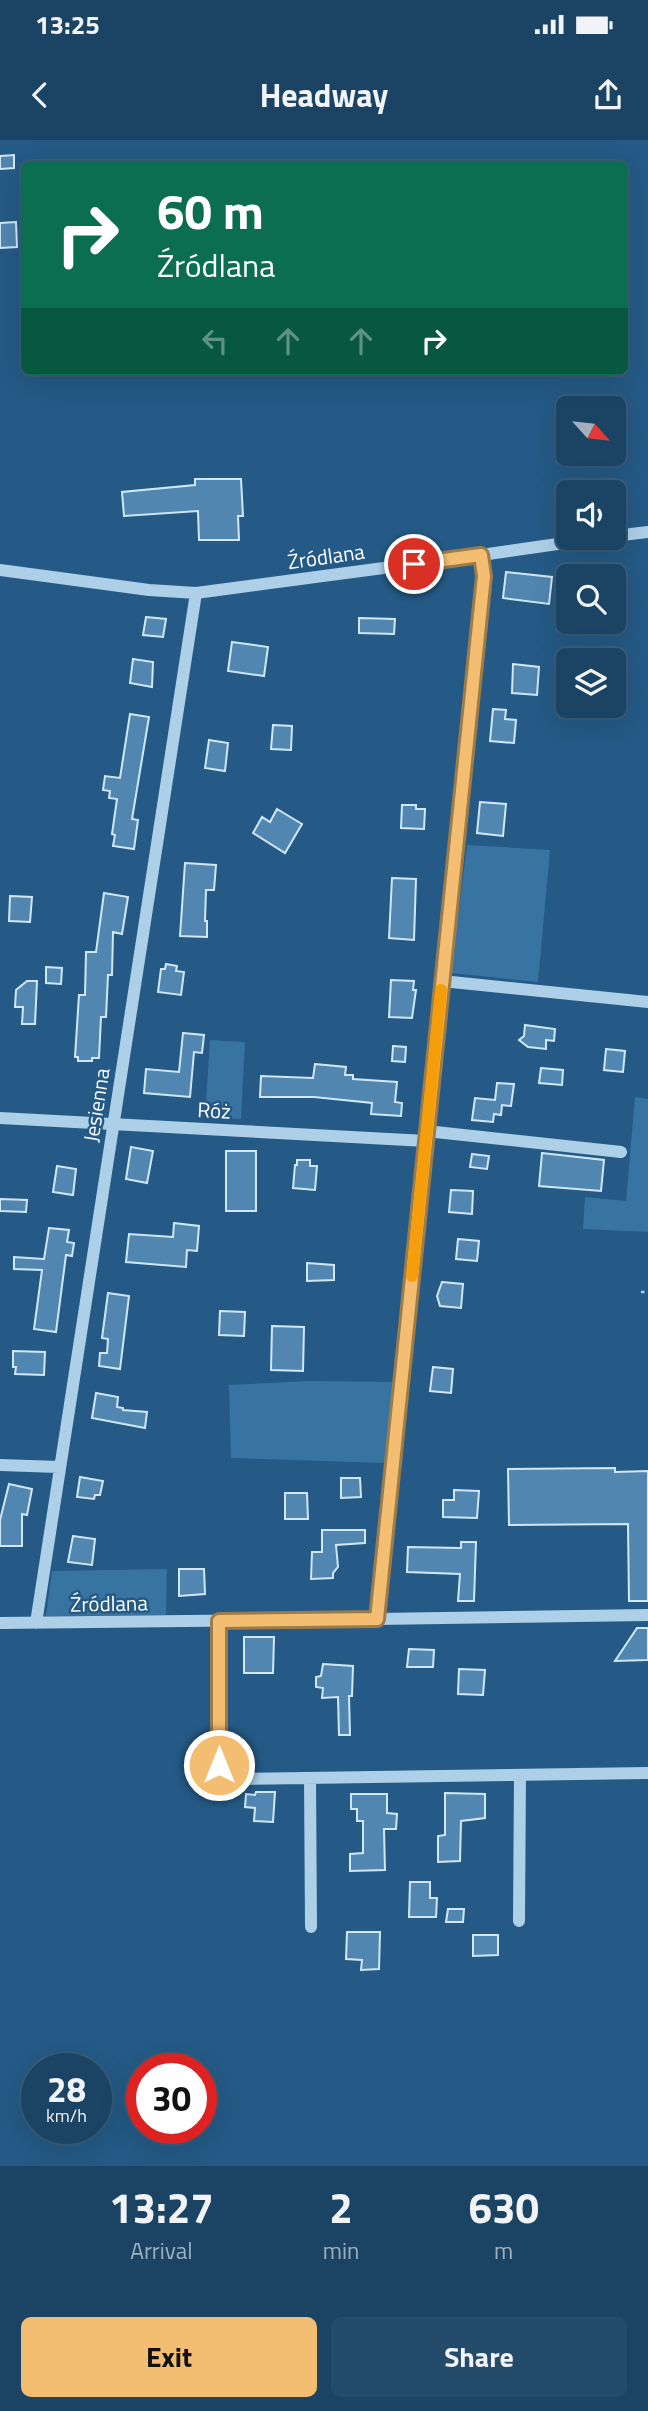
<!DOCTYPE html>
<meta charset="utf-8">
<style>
body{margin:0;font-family:"Titillium Web",sans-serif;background:#244b6a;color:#f1f3f6;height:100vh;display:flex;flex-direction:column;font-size:26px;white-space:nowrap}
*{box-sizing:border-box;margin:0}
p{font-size:23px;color:#a0b0bf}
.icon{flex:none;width:38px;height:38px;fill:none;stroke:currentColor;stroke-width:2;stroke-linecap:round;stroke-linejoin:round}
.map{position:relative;height:2026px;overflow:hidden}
.sheet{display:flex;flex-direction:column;background:#1b4464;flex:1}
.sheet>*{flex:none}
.guide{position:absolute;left:21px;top:21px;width:607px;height:214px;border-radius:10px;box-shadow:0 7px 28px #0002,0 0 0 2px #395c78;background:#0b6e4f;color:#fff;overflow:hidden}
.needle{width:46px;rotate:117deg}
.fabs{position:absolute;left:556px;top:256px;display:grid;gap:14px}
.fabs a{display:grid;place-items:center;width:70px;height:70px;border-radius:10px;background:#1b4464;box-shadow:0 7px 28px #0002,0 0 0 2px #395c78;font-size:35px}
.speed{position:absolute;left:21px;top:1913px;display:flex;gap:14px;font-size:35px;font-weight:700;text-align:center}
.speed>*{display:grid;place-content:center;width:91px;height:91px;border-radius:50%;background:#1b4464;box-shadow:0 7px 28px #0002,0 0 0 2px #395c78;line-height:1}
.speed small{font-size:18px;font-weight:400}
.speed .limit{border:10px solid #d22;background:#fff;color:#111}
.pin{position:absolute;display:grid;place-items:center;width:60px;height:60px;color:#fff;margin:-30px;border:4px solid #fff;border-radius:50%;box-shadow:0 2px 7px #0007}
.me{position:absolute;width:77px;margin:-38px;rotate:0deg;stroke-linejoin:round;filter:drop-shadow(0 0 5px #0008)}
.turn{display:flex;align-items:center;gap:24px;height:147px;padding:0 21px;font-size:32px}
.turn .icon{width:91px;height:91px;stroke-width:2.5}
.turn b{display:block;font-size:49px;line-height:60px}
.lanes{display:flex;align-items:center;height:66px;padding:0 21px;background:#0003;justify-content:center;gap:35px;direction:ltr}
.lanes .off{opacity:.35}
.eta{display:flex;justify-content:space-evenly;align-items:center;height:119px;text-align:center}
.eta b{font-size:42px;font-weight:700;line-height:49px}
.button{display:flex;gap:14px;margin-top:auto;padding:14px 21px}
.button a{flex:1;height:80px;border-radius:10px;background:#f3be71;color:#111;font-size:28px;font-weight:700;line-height:80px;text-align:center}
.button a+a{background:#244b6a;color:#f1f3f6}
.status{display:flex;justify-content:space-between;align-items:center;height:49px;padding:0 35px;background:#1b4464;direction:ltr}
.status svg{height:19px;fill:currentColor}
header{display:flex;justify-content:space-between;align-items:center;height:91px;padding:0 21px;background:#1b4464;font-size:32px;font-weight:700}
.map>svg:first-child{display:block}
</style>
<div class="status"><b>13:25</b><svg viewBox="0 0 49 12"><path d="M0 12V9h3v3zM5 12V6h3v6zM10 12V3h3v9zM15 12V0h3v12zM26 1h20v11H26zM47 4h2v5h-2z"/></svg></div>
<header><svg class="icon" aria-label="back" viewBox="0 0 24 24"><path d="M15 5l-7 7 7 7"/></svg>Headway<svg class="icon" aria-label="share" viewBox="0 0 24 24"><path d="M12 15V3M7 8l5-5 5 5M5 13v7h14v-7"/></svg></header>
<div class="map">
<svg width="648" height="2026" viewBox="0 0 648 2026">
<rect width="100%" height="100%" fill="#245a85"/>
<path fill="#3874a2" d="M467 705 550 710 538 842 451 833Z
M210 900 245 902 241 979 205 977Z
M635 957 648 959V1092L583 1089 585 1057 626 1061Z
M309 1241 393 1242 385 1323 231 1318 229 1245Z
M167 1429 166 1475 46 1476 52 1431Z"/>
<path fill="#5086af" stroke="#d1e7f6" stroke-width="2" d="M14 15V28L0 29V16Z
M16 82 17 107 0 108V83Z
M195 339H241L243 376H238L239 400H199L198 371 124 376 122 352 195 345Z
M506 432 552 437 549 464 503 458Z
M146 477 166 479 163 497 143 495Z
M359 478 395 479 394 494 359 493Z
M232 502 268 507 264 536 228 531Z
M133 519 153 522 152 547 130 543Z
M513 524 539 527 537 555 512 553Z
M493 569 506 570 505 579 516 580 514 603 490 601Z
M130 574 149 577 132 679 138 680 134 709 113 706 115 695 112 694 117 659 109 658 110 651 103 650 105 636 120 638Z
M273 585 292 586 291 610 271 609Z
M209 600 228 603 225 631 205 628Z
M480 662 506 664 503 696 477 693Z
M402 665H416V669H425L424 689 401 688Z
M277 669 302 684 285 713 253 693 262 677 270 682Z
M185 723 216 725 214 750H206L205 781H207V797L180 796Z
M392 738 416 739 414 800 389 798Z
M104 753 128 757 122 794 113 792 112 835H108L106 877H101L99 918H92V921H78V917H75L79 855H85L86 812H96Z
M10 756 32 757 30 782 9 781Z
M166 824 177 826 176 831 184 832 181 855 158 852 161 829H165Z
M46 827 62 828 61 844 46 843Z
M391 840 414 841 413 850H416L412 878 389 877Z
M27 841H37L35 884H22L23 867H15L16 850Z
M525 885 555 889 554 901 546 900V909L528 907 519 900 524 896Z
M183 893 204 895 202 913 194 912 190 957 144 953 146 929 179 932Z
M393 906 406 907 405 922 392 921Z
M606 909 625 911 623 932 604 930Z
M315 924 346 927 345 935H353V939L397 942 395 962 402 963 401 976 371 974 372 963 314 957H260L261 936 313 938Z
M541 928 563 930 562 945 539 943Z
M497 943 514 944 511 966 502 965 501 975 494 974 493 982 472 980 475 958 495 960Z
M131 1007 153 1011 147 1043 126 1039Z
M226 1011H256V1071H226Z
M542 1013 604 1020 601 1051 539 1046Z
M472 1014 489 1016 487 1029 470 1027Z
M297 1020H310V1026H317L315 1050 293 1048 295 1025H297Z
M57 1026 76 1029 73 1055 53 1052Z
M451 1050 473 1051 472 1074 449 1072Z
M0 1059 27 1060 26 1072 0 1071Z
M174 1083 199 1086 197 1111 187 1110 186 1127 126 1122 129 1094 173 1097Z
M49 1088 69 1090 67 1102 74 1103 72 1116 66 1115 56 1192 34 1189 42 1130 14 1129V1117L44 1119Z
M458 1099 479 1101 477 1121 456 1119Z
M307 1123 334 1125V1140L307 1141Z
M442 1142 463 1144 461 1168 440 1166 437 1156Z
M108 1153 129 1156 120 1229 99 1226 100 1213H107L108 1199 102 1198Z
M220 1171 245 1172 244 1196 219 1195Z
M272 1186 304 1187 303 1231 271 1230Z
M13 1211 45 1212 44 1235 15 1234 16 1227H13Z
M433 1227 453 1229 451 1253 430 1251Z
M96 1253 118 1257 117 1267 123 1268V1270L147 1272 145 1288 92 1278Z
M615 1328V1332L648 1331V1461H629L628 1384 509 1385 508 1329Z
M80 1337 103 1341 100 1355H95L94 1359 77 1357Z
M341 1338H360L361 1357 341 1358Z
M9 1344 32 1349 27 1375 22 1374V1406H0V1380Z
M454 1350 479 1351 477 1378 443 1377V1360H454Z
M285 1353H307L308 1379H285Z
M322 1390H365V1403L336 1405 338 1427 333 1433V1438L311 1439 312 1412H322Z
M73 1396 95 1399 92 1425 68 1422Z
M461 1402H476L474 1461H458L460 1434 407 1432 408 1407 461 1408Z
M179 1429H204L205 1454 179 1456Z
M637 1488H648V1520L615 1521Z
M244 1497H274L273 1533H244Z
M409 1509 434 1510 433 1527H407Z
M323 1524 353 1526 352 1556H349L350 1595H339L338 1557 322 1558 323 1548 316 1547V1537L321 1536Z
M459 1529 485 1530 483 1555 458 1554Z
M256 1652H275L273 1682 254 1681 255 1668 245 1667 246 1654 255 1655Z
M445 1653 485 1654V1678L461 1681 460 1721 438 1722V1696L445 1695Z
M351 1654H387V1673L397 1674 396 1689H384L385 1730 350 1731V1714L363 1713V1681H357V1669H351Z
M410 1742H430V1758H437L436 1777H409Z
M448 1769H464L463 1782H446Z
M347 1792H380L379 1829 361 1830 362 1820 346 1819Z
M473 1795H498V1815L473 1816Z"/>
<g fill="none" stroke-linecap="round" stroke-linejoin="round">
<path stroke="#adcfe8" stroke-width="2.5" stroke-dasharray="3.5 5" stroke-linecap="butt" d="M641 1152H648"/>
<path stroke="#adcfe8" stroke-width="12" d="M614 396 648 392
M481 415 606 397
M0 430 149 450 196 453 481 415 484 436 377 1479 0 1483
M442 841 648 862
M0 978 426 1001
M426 991 621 1012
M0 1325 59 1327
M377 1479 648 1475
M219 1481V1625L223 1634 233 1639 648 1633
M36 1483 196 453
M310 1638 311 1787
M519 1781 520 1635"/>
</g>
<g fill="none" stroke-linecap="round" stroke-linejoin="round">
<g stroke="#9e7c49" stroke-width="18">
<path id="route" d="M219 1625V1481L377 1479 484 436 481 415 414 424"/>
</g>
<use href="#route" stroke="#f3be71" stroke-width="12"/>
<path stroke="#f59e0b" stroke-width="12" d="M412 1136 441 850"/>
</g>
<g text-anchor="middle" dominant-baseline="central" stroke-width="5" stroke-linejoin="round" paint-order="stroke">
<g font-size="21" fill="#fff" stroke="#245a85">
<text transform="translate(326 416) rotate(-8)">Źródlana</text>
<text transform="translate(96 965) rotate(-81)">Jesienna</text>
<text transform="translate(214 970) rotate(3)">Róż</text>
<text transform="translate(109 1463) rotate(-1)">Źródlana</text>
</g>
</g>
</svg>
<div class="fabs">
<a><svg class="needle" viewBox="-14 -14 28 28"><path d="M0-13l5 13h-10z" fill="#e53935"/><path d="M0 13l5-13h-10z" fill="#a0b0bf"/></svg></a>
<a><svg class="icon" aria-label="sound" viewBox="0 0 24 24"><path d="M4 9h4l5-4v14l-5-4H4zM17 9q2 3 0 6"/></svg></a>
<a><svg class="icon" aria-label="search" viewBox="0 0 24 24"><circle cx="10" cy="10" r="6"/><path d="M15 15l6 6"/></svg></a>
<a><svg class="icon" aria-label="layers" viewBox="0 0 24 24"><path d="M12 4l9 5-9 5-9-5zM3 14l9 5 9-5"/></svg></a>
</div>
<div class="speed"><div>28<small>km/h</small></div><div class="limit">30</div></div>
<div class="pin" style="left:414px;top:424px;background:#d93025"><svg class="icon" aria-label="arrive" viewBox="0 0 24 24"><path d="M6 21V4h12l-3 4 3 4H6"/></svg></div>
<svg class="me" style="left:219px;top:1625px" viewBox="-20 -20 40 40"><circle r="17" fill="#f3be71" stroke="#fff" stroke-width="3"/><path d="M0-11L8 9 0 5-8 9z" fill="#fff"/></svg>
<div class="guide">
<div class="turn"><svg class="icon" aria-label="right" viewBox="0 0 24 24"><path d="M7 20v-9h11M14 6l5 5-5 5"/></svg><div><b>60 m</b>Źródlana</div></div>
<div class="lanes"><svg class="icon off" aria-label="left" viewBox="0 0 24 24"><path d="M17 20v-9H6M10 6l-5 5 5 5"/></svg><svg class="icon off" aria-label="ahead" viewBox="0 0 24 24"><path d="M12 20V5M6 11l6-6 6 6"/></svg><svg class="icon off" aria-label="ahead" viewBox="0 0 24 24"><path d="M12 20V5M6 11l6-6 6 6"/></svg><svg class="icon" aria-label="right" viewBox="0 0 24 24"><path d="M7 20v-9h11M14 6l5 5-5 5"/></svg></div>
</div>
</div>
<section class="sheet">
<div class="eta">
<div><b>13:27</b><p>Arrival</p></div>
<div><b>2</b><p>min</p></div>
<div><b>630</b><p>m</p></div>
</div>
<div class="button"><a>Exit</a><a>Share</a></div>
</section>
